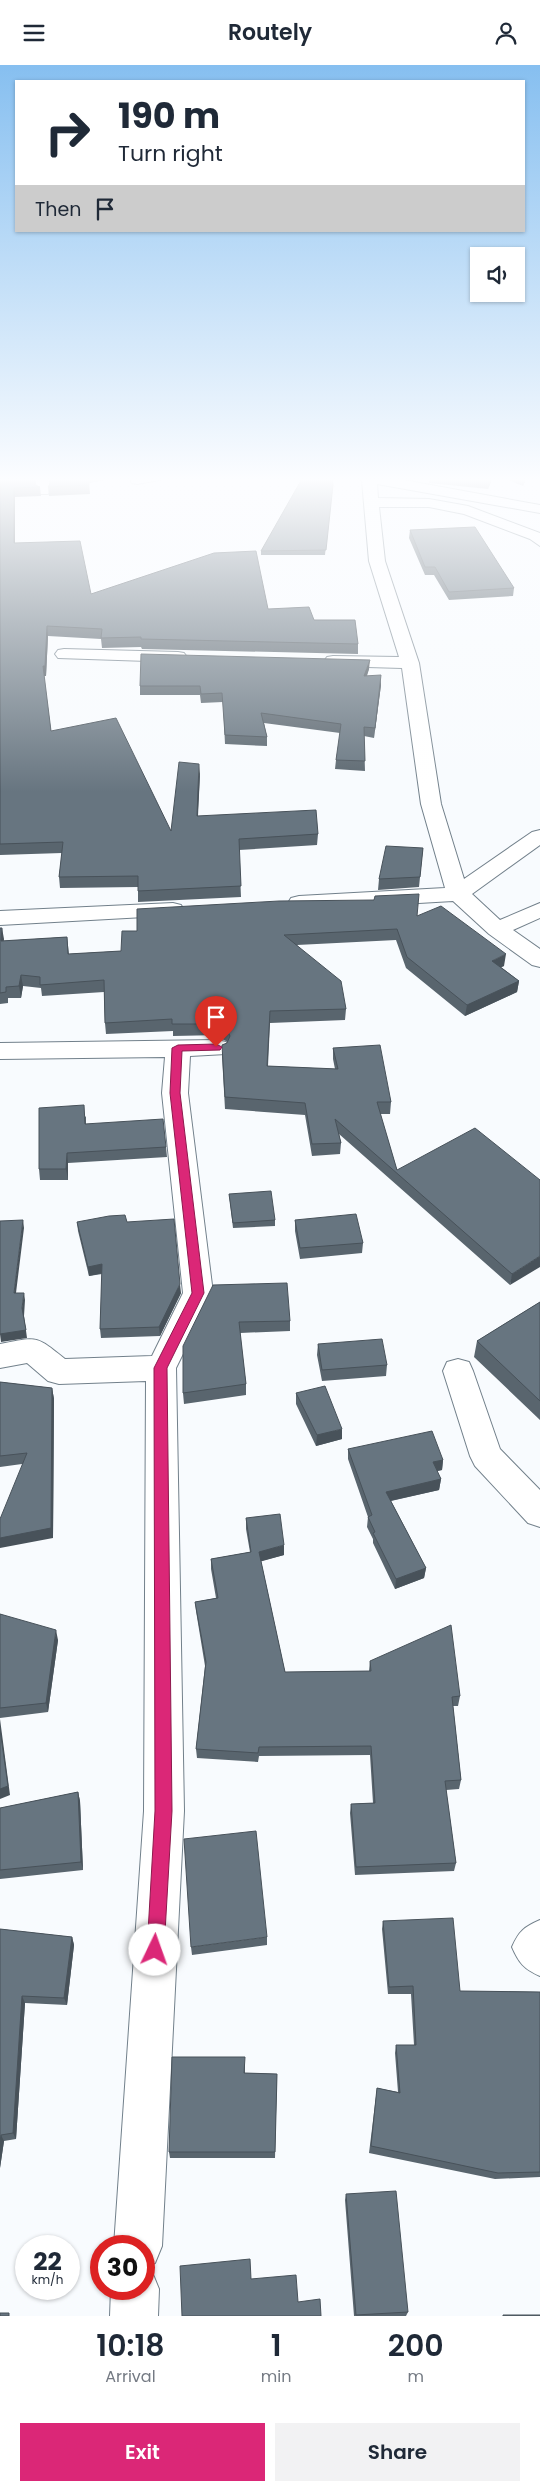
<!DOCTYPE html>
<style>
body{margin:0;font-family:Poppins,sans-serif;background:#f2f2f3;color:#1f2937;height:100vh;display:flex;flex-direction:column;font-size:19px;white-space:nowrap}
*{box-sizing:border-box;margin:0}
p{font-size:16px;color:#747a83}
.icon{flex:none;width:28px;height:28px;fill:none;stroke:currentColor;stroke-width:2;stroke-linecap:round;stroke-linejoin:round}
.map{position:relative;height:2251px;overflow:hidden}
.side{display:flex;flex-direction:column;background:#fff;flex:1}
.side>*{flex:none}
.hud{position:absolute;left:15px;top:15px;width:510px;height:152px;border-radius:0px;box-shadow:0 1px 4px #0004;background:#fff;color:#1f2937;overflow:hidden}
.fabs{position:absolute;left:470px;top:182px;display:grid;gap:10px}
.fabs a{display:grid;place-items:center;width:55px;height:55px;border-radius:0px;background:#fff;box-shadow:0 1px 4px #0004;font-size:25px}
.speed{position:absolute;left:15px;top:2170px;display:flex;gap:10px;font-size:25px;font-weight:700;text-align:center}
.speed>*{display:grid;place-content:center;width:65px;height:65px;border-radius:50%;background:#fff;box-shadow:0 1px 4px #0004;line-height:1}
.speed small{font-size:12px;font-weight:400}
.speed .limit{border:8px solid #d22;background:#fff;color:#111}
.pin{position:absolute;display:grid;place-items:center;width:42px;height:42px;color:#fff;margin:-51px -21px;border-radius:50% 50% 50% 0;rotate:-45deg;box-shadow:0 0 5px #0007}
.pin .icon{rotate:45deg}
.me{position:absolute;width:55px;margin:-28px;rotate:3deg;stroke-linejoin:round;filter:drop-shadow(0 0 4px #0008)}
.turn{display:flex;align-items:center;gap:18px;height:105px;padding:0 20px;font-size:22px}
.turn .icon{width:65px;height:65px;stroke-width:2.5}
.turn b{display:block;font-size:35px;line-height:42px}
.then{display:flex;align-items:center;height:48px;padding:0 20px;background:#0003;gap:10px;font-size:19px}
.eta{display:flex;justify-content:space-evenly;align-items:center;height:85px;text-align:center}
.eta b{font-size:30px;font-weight:600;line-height:35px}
.primary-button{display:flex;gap:10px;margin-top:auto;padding:10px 20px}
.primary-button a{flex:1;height:58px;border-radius:0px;background:#db2777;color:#fff;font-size:20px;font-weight:600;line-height:58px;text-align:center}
.primary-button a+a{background:#f2f2f3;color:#1f2937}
header{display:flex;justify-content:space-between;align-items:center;height:65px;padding:0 20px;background:#fff;font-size:22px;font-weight:600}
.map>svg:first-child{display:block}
</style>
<header><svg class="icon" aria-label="menu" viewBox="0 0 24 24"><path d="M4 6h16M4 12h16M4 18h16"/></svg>Routely<svg class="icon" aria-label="person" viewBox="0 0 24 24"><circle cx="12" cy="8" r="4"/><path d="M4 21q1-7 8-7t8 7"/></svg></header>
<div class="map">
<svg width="540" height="2251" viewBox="0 0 540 2251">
<rect width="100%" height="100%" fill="#f8fbfe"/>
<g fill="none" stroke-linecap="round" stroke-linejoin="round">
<g stroke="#72808b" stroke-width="2">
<path id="minor" d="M35 412H49L50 426 48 429H38Z
M132 412H162L160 415 137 419 132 418 130 415Z
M357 412H387L540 440V448L377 419 378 433 429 434 468 441 540 468V481L530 474 464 449 429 442H379L385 496 419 598 441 739 464 814 532 767 540 765V780L472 829 500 855 540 838V853L513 865 540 884V902L532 900 489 869 453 836 299 845 291 843 288 838 291 833 299 831 445 823 421 739 402 603 333 601 327 600 324 596 327 592 333 591 399 592 369 496 362 416Z
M64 584 178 587 184 588 187 592 184 596 178 597 58 593 55 589 58 585Z
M173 838 181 840 184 845 181 850 0 860V846Z
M217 975 226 977 229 983 226 989 190 991 188 1028 213 1228 176 1303 184 1746 162 2181 155 2198 144 2202V2181H114L144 1746 146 1316 59 1319 48 1316 27 1298 0 1303V1279C38 1272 35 1270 65 1294L152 1291 183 1228 162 1028 165 992 0 994V978Z
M458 1294 469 1297 473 1306 500 1384 540 1425V1462L528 1458 475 1401 470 1391 443 1306 447 1297Z
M540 1855V1911C524 1904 519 1898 512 1882 519 1866 524 1862 540 1855Z
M144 2204 152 2207 159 2224 158 2251H110L111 2224H144Z"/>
</g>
<use href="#minor" fill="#fff" fill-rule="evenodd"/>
</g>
<path fill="#59656e" d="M0 412 40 422 41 431 15 432V478L91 529 268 544 314 555 358 579V589L142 584 141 582 102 583 101 574 48 571 46 611H44L51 666 171 766 200 709 198 751 318 769 317 780 239 785 241 832 138 837V822L60 823 59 812 62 788 0 790Z
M50 412H120L89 418 90 429 49 431 48 422 51 417Z
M430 412H493L488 424 429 418Z
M501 412H527L523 421Z
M332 424 325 490H261V486Z
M410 465 514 523 513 531 449 535 434 510H425L409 473Z
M369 604 367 611 381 620 374 673 364 671 365 706 335 704 336 695 340 668 264 658 267 672V681L225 679 223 637 201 638 200 630H140V621Z
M423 783 419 822 378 825 379 814Z
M417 851 504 901 501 902 519 916 517 927 465 951 406 903 396 875 297 880 346 944 345 955 270 958 268 1001 335 1004 333 994V983L391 1037 390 1049H380L397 1105 540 1115 510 1220 339 1069 341 1078 340 1089 312 1091 305 1050 225 1044 222 991 228 977 222 974 221 970 173 971V966L106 969 105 958 104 927 42 931 41 923 23 921 21 933H8V938L0 939V863H2L3 876 67 872 69 889 121 886 137 866Z
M86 1051V1059L166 1082 167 1092 68 1098V1115H40L39 1104Z
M229 1129 275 1155V1161L233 1163Z
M295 1155 363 1178 362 1188 300 1194 295 1166Z
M77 1157H127L181 1228 160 1271 101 1273 100 1264 102 1209 89 1211 78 1166Z
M213 1220 290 1256V1266L240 1268 246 1319V1330L184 1339 183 1328Z
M540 1237V1355L474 1292 477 1276Z
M318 1279 387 1300 386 1311 322 1316 317 1290Z
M0 1317 52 1323 54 1334 53 1473 22 1399 0 1402Z
M296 1328 342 1374 316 1381 296 1339Z
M348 1384 443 1395 442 1405 437 1406 441 1414 439 1425 391 1436 426 1503 424 1513 395 1524 373 1478V1474L367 1462 368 1452 348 1394Z
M246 1453 284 1490 261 1496 285 1607 369 1606 370 1596 460 1631 458 1641H453L461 1715 459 1724 446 1725 456 1798 454 1806 355 1810 350 1748 351 1739 373 1738 370 1690 259 1691 258 1697 197 1693 196 1684 205 1601 196 1546 195 1537 216 1533 211 1504V1494L250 1487 246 1464Z
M0 1549 58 1575 48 1647 0 1653Z
M78 1727 80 1736 83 1805 0 1814V1743Z
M383 1856 460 1926 540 1927V2112L495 2114 369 2088 377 2023 398 2027 395 1988 396 1980H414L411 1929H388L382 1864Z
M0 1864 72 1872 74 1880 67 1940 25 1938 16 2074 4 2076 0 2103Z
M267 1872V1880L192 1890 191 1882Z
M245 1999V2008L277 2009 275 2093H170L169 2087Z
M346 2129 408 2247 406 2251H354L345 2135Z"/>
<path fill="#48525a" d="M88 412H120L89 418Z
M490 412H493L488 424 489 416Z
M524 412H527L523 421 524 413Z
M14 423 15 432V487L14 478Z
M47 561 48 571 46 611H44L43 601Z
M370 595 369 604 363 620 364 611Z
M381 610V620L374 673 375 663Z
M199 699 200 709 197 762V751Z
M2 863 4 874 3 888 1 876Z
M506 889 504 901 490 907 492 896Z
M21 910 23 921 21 933 19 921Z
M519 916 517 927 465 951 467 940Z
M67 1088 68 1098V1115L66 1104Z
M23 1155 24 1163 15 1236 14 1228Z
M540 1191V1202L510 1220 512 1209Z
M102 1199 103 1208 89 1211 88 1202Z
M180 1219 181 1228 160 1271 159 1262Z
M24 1228 25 1235 24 1251 27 1273 1 1277 0 1269 22 1243Z
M52 1323 54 1334 53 1473 0 1483V1473Z
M342 1364V1374L316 1381 317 1370Z
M443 1395 442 1405 432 1407 433 1397Z
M441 1414 439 1425 385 1437 386 1427Z
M284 1480V1490L259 1497V1487Z
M426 1503 424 1513 395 1524 396 1514Z
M56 1565 58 1575 48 1647 46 1638Z
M0 1654 10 1730 0 1734Z
M78 1727 80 1736 83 1805 81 1797Z
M72 1872 74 1880 67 1940 64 1933Z
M22 1931 25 1938 16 2074 13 2068Z
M1 2070 4 2076 0 2103V2077Z"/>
<path fill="#677580" stroke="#48525a" d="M0 412H34L35 420 40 422 14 423V478L80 476 91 529 214 488 256 486 268 544 309 542 314 555H355L358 579 141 574V572L101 573 102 564 47 561 45 601H43L51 666 116 653 171 766 179 697 199 699 197 751 316 745 318 769 239 774 241 821 138 826V811L59 812 63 777 0 779Z
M50 412H88L89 420 48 422 51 417Z
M303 412H332L333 420 326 485 261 486Z
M453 412H490L489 416Z
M475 462 514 523 449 527 435 502H425L410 465Z
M141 589 370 595 364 611 381 610 375 663 364 662 365 696 336 695 341 659 261 648 267 672 225 670 222 628 201 629 200 621H140Z
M386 781 423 783 420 812 379 814Z
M419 829 417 851 441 841 506 889 492 896 519 916 467 940 407 892 397 864 284 870 341 916 346 944 270 946 267 1001 338 1004 333 983 380 980 391 1037H377L397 1105 475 1063 540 1115V1191L512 1209 335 1054 341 1078 312 1079 305 1038 225 1032 222 980 227 978 230 971 227 965 221 963V959H172V954L105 958 104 915 40 920V912L21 910 19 921 6 922V927L0 928V863H2L1 876 67 872 68 889 121 886 122 866H137V844L279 836 374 835 375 831Z
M84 1040 85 1059 163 1054 166 1082 67 1088 66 1104H39V1043Z
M271 1126 275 1155 233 1158 229 1129Z
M356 1149 363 1178 300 1183 295 1155Z
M125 1150 127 1157 174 1154 180 1219 159 1262 100 1264 102 1199 88 1202 77 1157 109 1151Z
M23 1155 14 1228H24L22 1243 26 1265 0 1269V1156Z
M287 1218 290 1256 239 1257 246 1319 183 1328V1281L213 1220Z
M540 1237V1336L477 1276Z
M382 1274 387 1300 322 1305 318 1279Z
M0 1317 52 1323 51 1463 0 1473V1454L27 1388 0 1391Z
M325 1321 342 1364 317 1370 296 1328Z
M432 1366 443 1395 433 1397 441 1414 386 1427 426 1503 396 1514 373 1468 375 1467 368 1452 372 1450 348 1384Z
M280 1449 284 1480 259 1487 285 1607 371 1606 370 1596 451 1560 460 1631 452 1632 461 1715 445 1716 456 1798 356 1802 351 1739 375 1738 371 1681 259 1682 258 1688 196 1684 206 1597 195 1537 218 1533 211 1494 251 1487 246 1453Z
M0 1549 56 1565 46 1638 0 1643Z
M0 1664 8 1721 0 1724Z
M78 1727 81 1797 0 1805V1743Z
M256 1766 267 1872 191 1882 184 1774Z
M453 1853 460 1926 540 1927V2107L498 2108 371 2081 377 2023 400 2028 396 1980H416L413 1921 389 1922 383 1856Z
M0 1864 72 1872 64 1933 22 1931 13 2068 1 2070 0 2077Z
M172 1992H245L244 2008 277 2009 275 2087H169Z
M396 2126 408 2247 356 2250 346 2129Z
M250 2194 251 2214 296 2210 298 2237 320 2234 321 2251H182L180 2201Z
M0 2248H9V2251H0Z
M503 2250H540V2251H503Z"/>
<linearGradient id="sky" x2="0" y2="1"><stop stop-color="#86bff0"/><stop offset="0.57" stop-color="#fcfdff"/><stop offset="1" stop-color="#fcfdff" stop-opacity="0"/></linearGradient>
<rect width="540" height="727" fill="url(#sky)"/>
<path fill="#db2777" stroke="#8e194d" d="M216 979 222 982 220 985 182 986 180 1028 204 1228 167 1303 172 1746 164 1885 161 1891 155 1893 149 1891 147 1885 155 1746 154 1303 192 1228 170 1028 172 983 178 980Z"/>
</svg>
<div class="fabs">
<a><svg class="icon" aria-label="sound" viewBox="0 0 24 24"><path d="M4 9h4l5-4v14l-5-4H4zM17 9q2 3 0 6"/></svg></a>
</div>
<div class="speed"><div>22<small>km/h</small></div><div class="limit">30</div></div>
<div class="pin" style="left:216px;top:982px;background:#d93025"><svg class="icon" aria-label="arrive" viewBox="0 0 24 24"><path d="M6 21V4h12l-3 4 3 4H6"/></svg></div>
<svg class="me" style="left:155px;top:1885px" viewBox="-20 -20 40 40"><circle r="19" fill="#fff"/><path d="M0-13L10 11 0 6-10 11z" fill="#db2777"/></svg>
<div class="hud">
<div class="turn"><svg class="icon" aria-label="right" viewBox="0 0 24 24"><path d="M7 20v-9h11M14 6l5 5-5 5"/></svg><div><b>190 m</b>Turn right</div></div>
<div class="then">Then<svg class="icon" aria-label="arrive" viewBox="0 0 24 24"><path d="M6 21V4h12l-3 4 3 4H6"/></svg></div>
</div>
</div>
<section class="side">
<div class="eta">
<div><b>10:18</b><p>Arrival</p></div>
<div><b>1</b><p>min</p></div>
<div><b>200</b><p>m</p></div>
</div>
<div class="primary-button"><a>Exit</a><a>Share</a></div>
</section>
